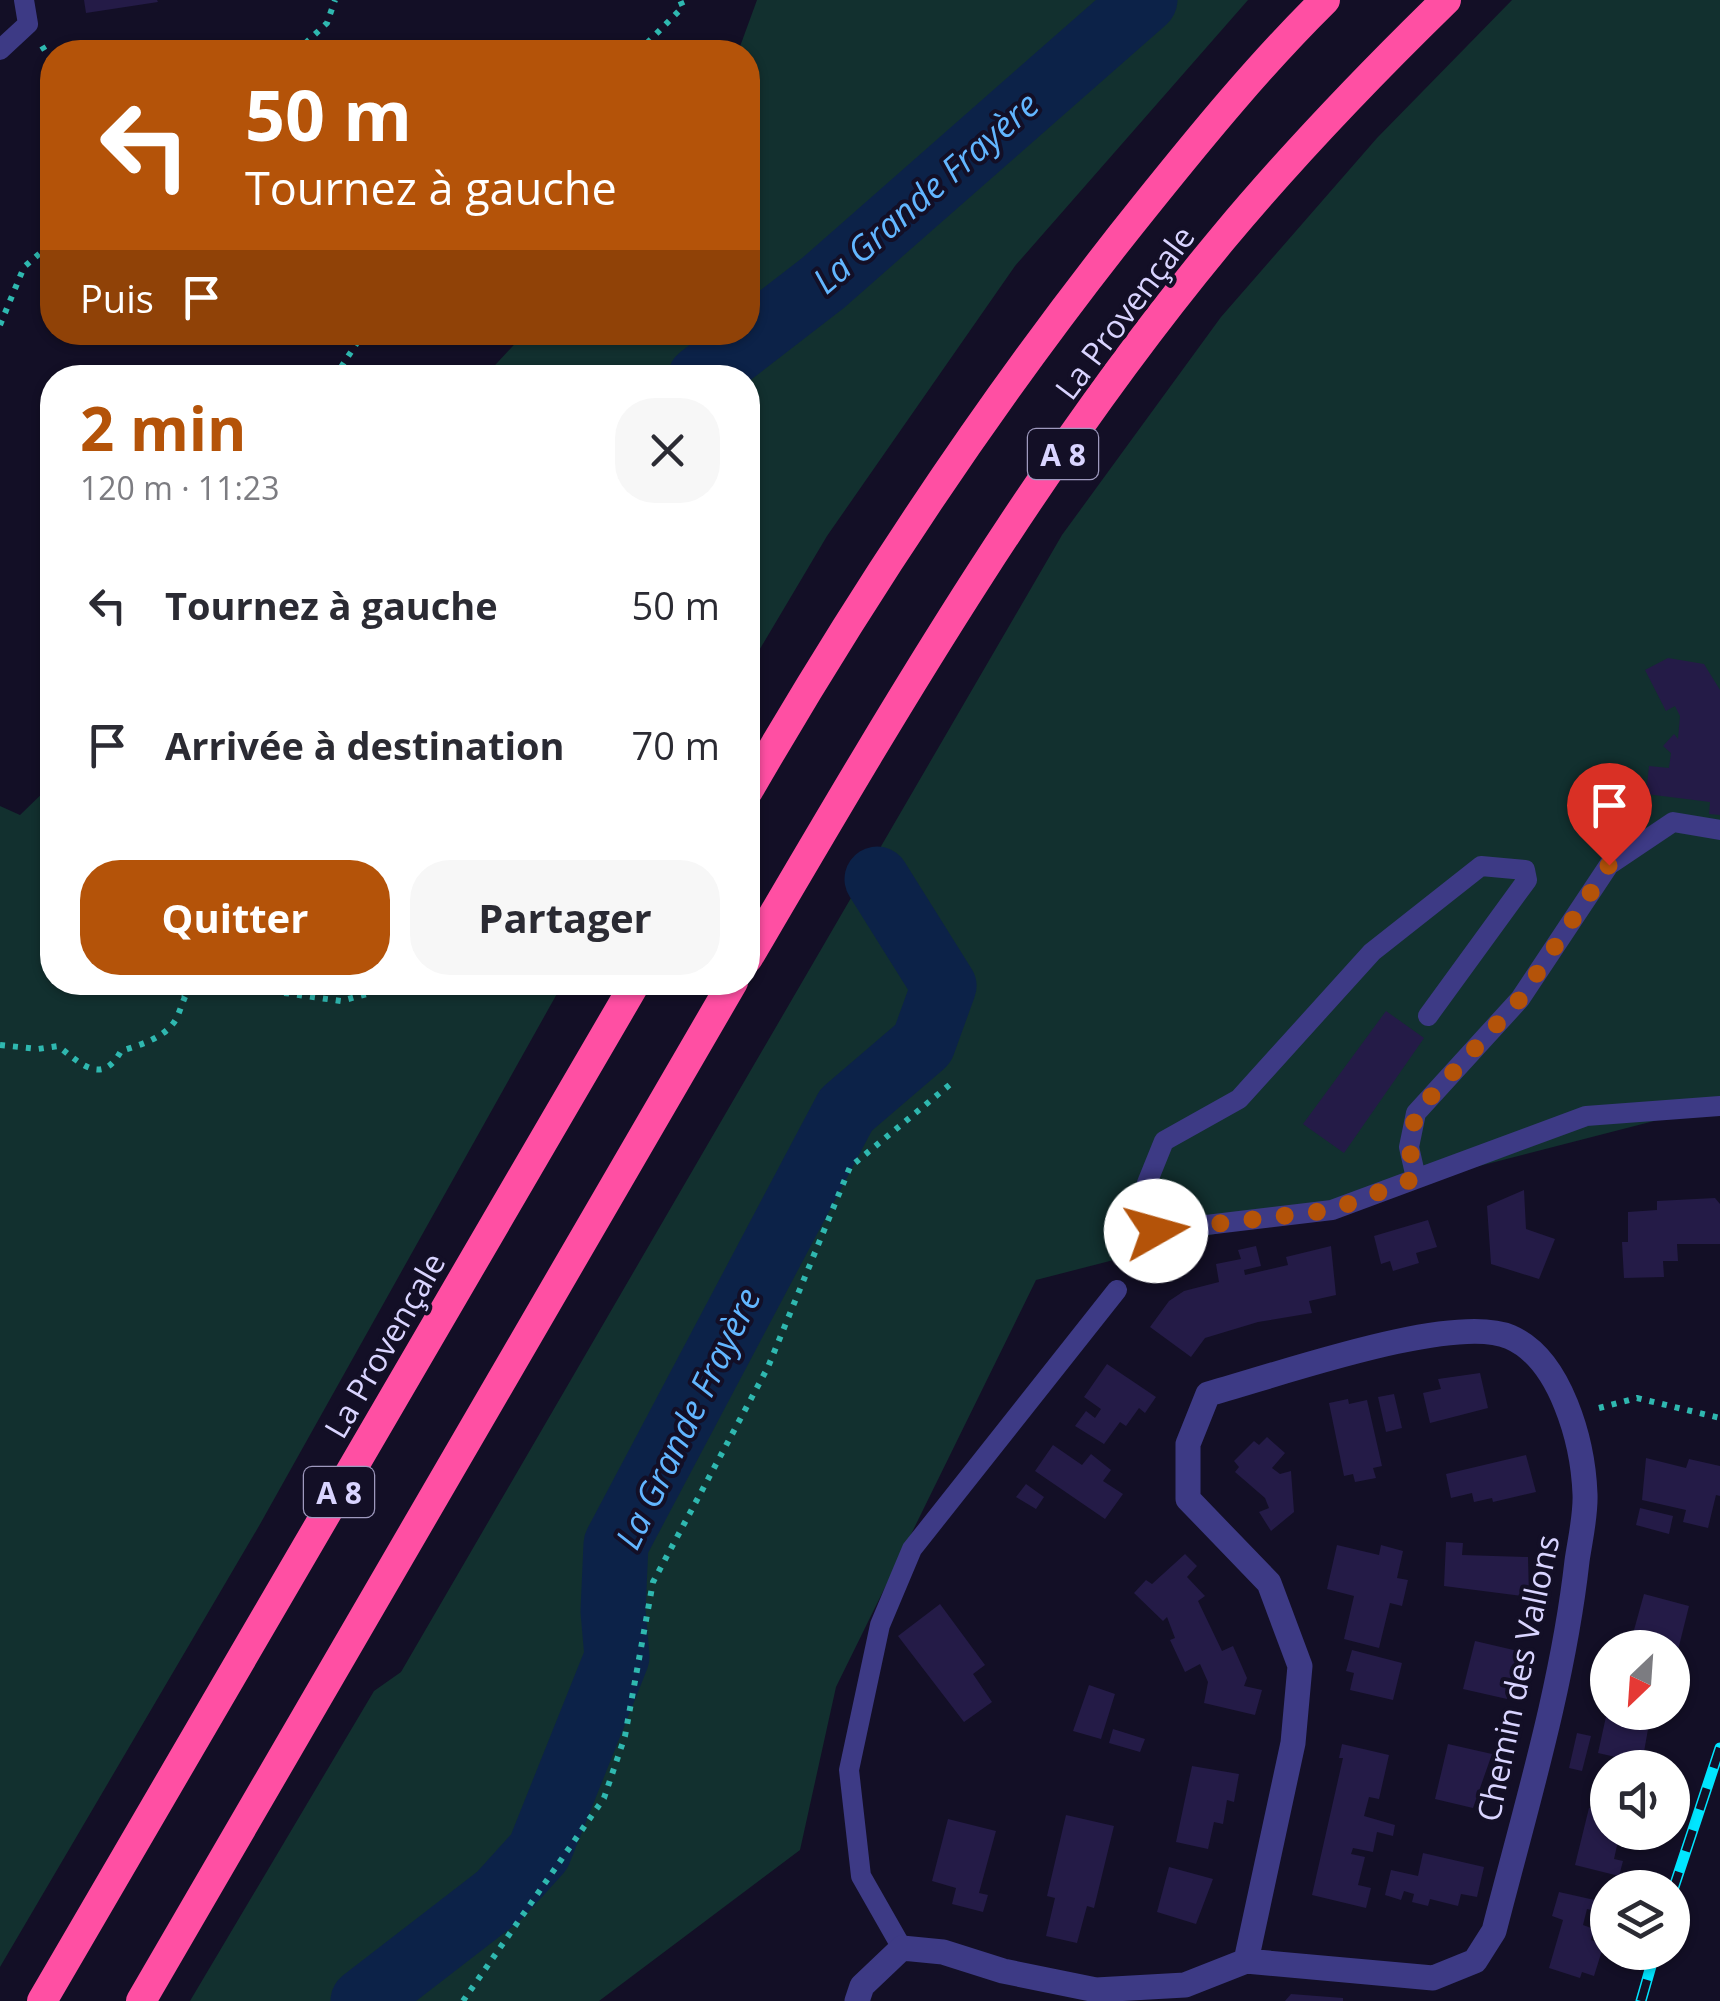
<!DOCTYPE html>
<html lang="fr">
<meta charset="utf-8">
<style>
body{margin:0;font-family:"Open Sans",sans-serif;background:#f7f7f7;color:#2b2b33;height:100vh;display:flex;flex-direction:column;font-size:38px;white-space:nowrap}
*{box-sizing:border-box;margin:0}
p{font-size:32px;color:#7c7c81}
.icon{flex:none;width:55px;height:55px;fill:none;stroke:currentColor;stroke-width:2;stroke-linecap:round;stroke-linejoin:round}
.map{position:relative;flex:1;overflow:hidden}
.sheet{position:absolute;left:40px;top:365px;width:720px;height:630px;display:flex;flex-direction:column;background:#fff;border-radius:40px;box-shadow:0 2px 8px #0004}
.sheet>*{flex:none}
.hud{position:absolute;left:40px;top:40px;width:720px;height:305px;border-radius:40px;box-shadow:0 2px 8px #0004;background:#b45309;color:#fff;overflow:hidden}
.needle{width:65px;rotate:205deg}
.buttons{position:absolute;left:1590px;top:1630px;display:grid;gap:20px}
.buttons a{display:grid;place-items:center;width:100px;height:100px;border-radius:50%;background:#fff;box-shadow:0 2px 8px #0004;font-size:50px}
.pin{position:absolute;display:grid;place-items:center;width:85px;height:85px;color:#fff;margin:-102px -42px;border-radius:50% 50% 50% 0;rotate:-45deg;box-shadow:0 0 10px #0007}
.pin .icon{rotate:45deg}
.me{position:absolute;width:110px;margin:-55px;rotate:83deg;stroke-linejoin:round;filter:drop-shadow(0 0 8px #0008)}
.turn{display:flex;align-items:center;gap:35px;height:210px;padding:0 40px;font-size:45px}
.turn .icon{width:130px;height:130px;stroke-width:2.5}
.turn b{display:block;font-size:70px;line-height:85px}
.then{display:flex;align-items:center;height:95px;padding:0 40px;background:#0003;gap:20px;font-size:38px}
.round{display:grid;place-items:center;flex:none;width:105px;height:105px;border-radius:40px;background:#f7f7f7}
.headline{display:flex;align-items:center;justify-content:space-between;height:170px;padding:0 40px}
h1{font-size:60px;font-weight:700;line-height:75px;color:#b45309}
.button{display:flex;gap:20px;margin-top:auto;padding:20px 40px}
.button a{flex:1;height:115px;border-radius:40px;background:#b45309;color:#fff;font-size:40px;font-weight:700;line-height:115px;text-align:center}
.button a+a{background:#f7f7f7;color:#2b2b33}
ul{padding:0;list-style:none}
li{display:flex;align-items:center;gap:30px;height:140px;padding:0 40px}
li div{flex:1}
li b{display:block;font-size:38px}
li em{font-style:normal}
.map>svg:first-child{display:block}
</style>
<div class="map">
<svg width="1720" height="2001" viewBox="0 0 1720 2001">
<rect width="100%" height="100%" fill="#130f26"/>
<path fill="#12302f" d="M757 0H1248L1015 266 827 536 748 669V378L484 377 525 333 748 332V52H738Z
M1512 0H1720V1104L1036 1280 836 1687 800 1850 599 2001H190L374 1691 401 1672 1062 535 1221 317 1377 138Z
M52 784V982L563 983 259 1526 0 1967V806L20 815Z"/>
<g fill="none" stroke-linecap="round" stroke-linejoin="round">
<path stroke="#0c2248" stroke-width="65" d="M700 378 823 283 1145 0
M363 2001 499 1896 539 1852 617 1657 613 1611 616 1544 846 1110 923 1044 944 986 877 879"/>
</g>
<path fill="#241b47" d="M84 0H157L158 2 86 13Z
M1668 658 1704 664 1720 690V815L1709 814 1710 802 1646 794 1649 766 1669 768 1671 753 1663 746 1674 734 1678 739 1680 716 1675 706 1666 711 1645 670Z
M1386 1011 1424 1038 1344 1153 1303 1124Z
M1524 1190 1526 1229 1555 1239 1539 1279 1491 1264 1487 1206Z
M1715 1198 1720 1204V1244H1677L1678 1261H1663L1664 1277 1624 1278 1622 1242H1628V1212L1657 1210V1201Z
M1428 1220 1437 1247 1416 1253 1419 1263 1393 1271 1390 1261 1381 1264 1374 1236Z
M1256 1246 1261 1266 1244 1270 1245 1275 1288 1265 1286 1257 1331 1246 1336 1295 1309 1301 1312 1313 1258 1322 1205 1338 1191 1357 1150 1327 1169 1301 1184 1291 1219 1282 1216 1264 1241 1259 1238 1250Z
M1107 1364 1156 1397 1145 1413 1139 1408 1126 1426 1120 1422 1104 1444 1075 1426 1086 1411 1095 1418 1101 1409 1084 1397Z
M1480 1373 1488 1408 1430 1423 1423 1393 1441 1389 1438 1379Z
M1394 1394 1402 1428 1386 1432 1378 1397Z
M1348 1399 1349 1404 1367 1400 1382 1466 1373 1468 1376 1478 1355 1482 1353 1474 1344 1476 1329 1403Z
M1267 1437 1285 1453 1272 1468 1280 1474 1291 1471 1294 1512 1271 1531 1259 1512 1269 1508 1265 1498 1235 1472 1239 1467 1234 1461 1254 1441 1259 1445Z
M1053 1445 1082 1465 1091 1454 1111 1470 1103 1481 1123 1494 1105 1519 1035 1471Z
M1526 1455 1536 1492 1493 1502 1492 1498 1474 1502 1472 1493 1451 1498 1446 1474Z
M1646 1458 1686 1468 1689 1459 1720 1466V1496L1716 1495 1708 1528 1683 1522 1686 1510 1642 1500Z
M1026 1484 1044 1497 1036 1509 1016 1497Z
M1640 1508 1673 1516 1669 1534 1636 1525Z
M1446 1542 1463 1543 1462 1555 1528 1557 1529 1597 1444 1586Z
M1337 1545 1379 1555 1381 1545 1403 1551 1397 1578 1408 1580 1402 1606 1390 1603 1379 1648 1344 1639 1354 1596 1327 1589Z
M1185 1554 1197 1566 1187 1577 1205 1596 1198 1601 1222 1651 1233 1646 1247 1678 1244 1686 1262 1690 1255 1715 1204 1703 1208 1682 1200 1664 1185 1672 1170 1640 1175 1638 1167 1617 1163 1621 1134 1593 1146 1580 1152 1584Z
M1644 1594 1689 1606 1674 1666 1672 1648H1629Z
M940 1604 985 1665 973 1674 992 1702 964 1722 898 1636Z
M1475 1641 1518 1651 1507 1699 1463 1689Z
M1352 1650 1402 1663 1393 1700 1350 1690 1354 1673 1346 1671Z
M1089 1685 1115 1694 1101 1739 1073 1731Z
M1607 1712H1636L1650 1718 1642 1763 1598 1753Z
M1113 1729 1145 1739 1140 1752 1109 1743Z
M1577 1733 1591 1736 1582 1771 1569 1768Z
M1342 1744 1389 1755 1379 1799 1369 1797 1364 1816 1395 1825 1393 1836 1377 1832 1373 1852 1353 1848 1351 1854 1365 1857 1358 1885 1371 1888 1366 1908 1312 1895 1343 1758H1339Z
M1448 1744 1492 1754 1473 1808 1435 1799Z
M1192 1766 1239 1774 1234 1802 1227 1800 1223 1824 1214 1822 1208 1849 1176 1842Z
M1598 1790 1608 1792V1832H1620L1614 1859 1623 1861 1619 1876 1575 1865 1589 1808 1593 1809Z
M1066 1815 1114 1826 1094 1908 1087 1906 1077 1943 1046 1936 1055 1898 1047 1896Z
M948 1819 996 1831 979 1893 988 1895 983 1912 952 1904 956 1888 932 1881Z
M1423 1853 1484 1867 1477 1897 1461 1894 1458 1906 1430 1899 1428 1906 1412 1902 1414 1894 1404 1891 1401 1900 1385 1895 1391 1870 1418 1876Z
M1169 1867 1213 1879 1196 1924 1157 1912Z
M1559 1892 1608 1903V1914L1587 1909 1583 1925 1594 1929 1591 1940 1604 1944 1594 1976 1582 1972 1580 1978 1549 1968 1563 1920 1552 1916Z
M1291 1994 1343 1998V2001H1285Z"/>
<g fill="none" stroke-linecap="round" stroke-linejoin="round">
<path stroke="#2fb8b0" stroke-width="6" stroke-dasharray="5 8" stroke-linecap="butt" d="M42 46 52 62
M296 52 327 23 335 0
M638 52 683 7 680 0
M0 325 24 267 52 243
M334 378 364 332
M145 982 183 994
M207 982 341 1001 385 989 387 982
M0 1045 38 1049 58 1046C81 1064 102 1086 121 1051 140 1045 168 1037 177 1017 184 1002 183 994 197 982
M1599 1408 1637 1398 1720 1418
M463 2001 604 1798 625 1736 653 1582 768 1367 850 1167 953 1082"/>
<path stroke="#3d3a85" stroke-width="20" d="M0 50 28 24 24 0
M1428 1016 1527 880 1525 870 1481 866 1372 952 1239 1099 1164 1141 1147 1183 1156 1231 1332 1210 1586 1116 1720 1106
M1416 1178 1409 1147 1416 1113 1520 999 1609 865 1673 822 1720 830
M902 1948 861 1876 849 1770 880 1625 912 1549 1117 1290"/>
<path stroke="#3d3a85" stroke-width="25" d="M857 2001 862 1986 902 1948 943 1952 1003 1971 1096 1990 1185 1985 1246 1961 1433 1978 1475 1961 1494 1931C1525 1810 1563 1686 1577 1561 1580 1540 1586 1515 1585 1494 1583 1442 1561 1359 1510 1337 1453 1312 1272 1377 1208 1394L1188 1444V1499L1269 1583 1300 1666 1293 1743 1246 1961"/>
<path stroke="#ff4fa3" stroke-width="30" d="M748 791C866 587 997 390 1145 206 1202 135 1260 64 1325 0
M748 958C893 711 1039 459 1223 238 1293 154 1368 76 1446 0
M42 2001 636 982
M141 2001 733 982"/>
<g stroke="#00e5ff" stroke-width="11">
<path id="rail" d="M1672 1893 1720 1748
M1641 2001 1655 1952"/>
</g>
<use href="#rail" stroke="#130f26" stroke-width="8" stroke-dasharray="22" stroke-linecap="butt"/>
</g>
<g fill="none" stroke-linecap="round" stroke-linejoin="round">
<path stroke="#b45309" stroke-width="18" stroke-dasharray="0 32.4" d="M1156 1231 1332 1210 1416 1178 1409 1147 1416 1113 1520 999 1609 865"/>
</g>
<g text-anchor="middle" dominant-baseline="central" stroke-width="8" stroke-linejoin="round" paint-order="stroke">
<g fill="#130f26" stroke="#9e99be" stroke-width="2.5">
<rect x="1028" y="429" width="70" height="50" rx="8"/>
<rect x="304" y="1467" width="70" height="50" rx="8"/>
</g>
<g font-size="30" font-weight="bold" fill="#d9d4ff">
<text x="1063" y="454">A 8</text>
<text x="339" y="1492">A 8</text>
</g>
<g font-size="32" fill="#d9d4ff" stroke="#130f26">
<text transform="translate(1124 312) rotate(-53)">La Provençale</text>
<text transform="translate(384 1345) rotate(-60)">La Provençale</text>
<text transform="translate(1517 1678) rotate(-78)">Chemin des Vallons</text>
</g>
<g font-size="35" font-style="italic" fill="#62b6ff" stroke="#130f26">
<text transform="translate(925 192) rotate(-41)">La Grande Frayère</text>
<text transform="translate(687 1418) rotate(-64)">La Grande Frayère</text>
</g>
</g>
</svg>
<div class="buttons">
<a><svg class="needle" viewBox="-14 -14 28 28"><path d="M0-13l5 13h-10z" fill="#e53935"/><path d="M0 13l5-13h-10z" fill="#7c7c81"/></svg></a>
<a><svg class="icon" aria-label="sound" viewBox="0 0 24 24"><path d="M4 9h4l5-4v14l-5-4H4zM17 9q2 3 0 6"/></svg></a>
<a><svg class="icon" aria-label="layers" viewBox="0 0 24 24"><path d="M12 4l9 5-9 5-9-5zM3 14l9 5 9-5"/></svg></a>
</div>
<div class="pin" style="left:1609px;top:865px;background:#d93025"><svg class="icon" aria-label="arrive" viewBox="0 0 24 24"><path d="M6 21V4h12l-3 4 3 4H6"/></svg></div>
<svg class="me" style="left:1156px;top:1231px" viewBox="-20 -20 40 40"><circle r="19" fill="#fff"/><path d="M0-13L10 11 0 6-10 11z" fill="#b45309"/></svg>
<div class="hud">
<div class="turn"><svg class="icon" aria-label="left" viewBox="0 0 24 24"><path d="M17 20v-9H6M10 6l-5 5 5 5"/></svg><div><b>50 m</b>Tournez à gauche</div></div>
<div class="then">Puis<svg class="icon" aria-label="arrive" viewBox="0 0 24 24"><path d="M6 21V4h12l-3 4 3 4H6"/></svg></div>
</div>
<section class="sheet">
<div class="headline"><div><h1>2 min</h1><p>120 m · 11:23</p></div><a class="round"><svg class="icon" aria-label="close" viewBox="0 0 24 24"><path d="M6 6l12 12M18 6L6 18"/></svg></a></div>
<ul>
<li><svg class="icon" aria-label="left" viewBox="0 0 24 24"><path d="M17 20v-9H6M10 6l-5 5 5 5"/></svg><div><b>Tournez à gauche</b></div><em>50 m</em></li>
<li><svg class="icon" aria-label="arrive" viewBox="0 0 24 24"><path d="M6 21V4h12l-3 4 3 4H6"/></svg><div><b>Arrivée à destination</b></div><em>70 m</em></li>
</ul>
<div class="button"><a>Quitter</a><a>Partager</a></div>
</section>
</div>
